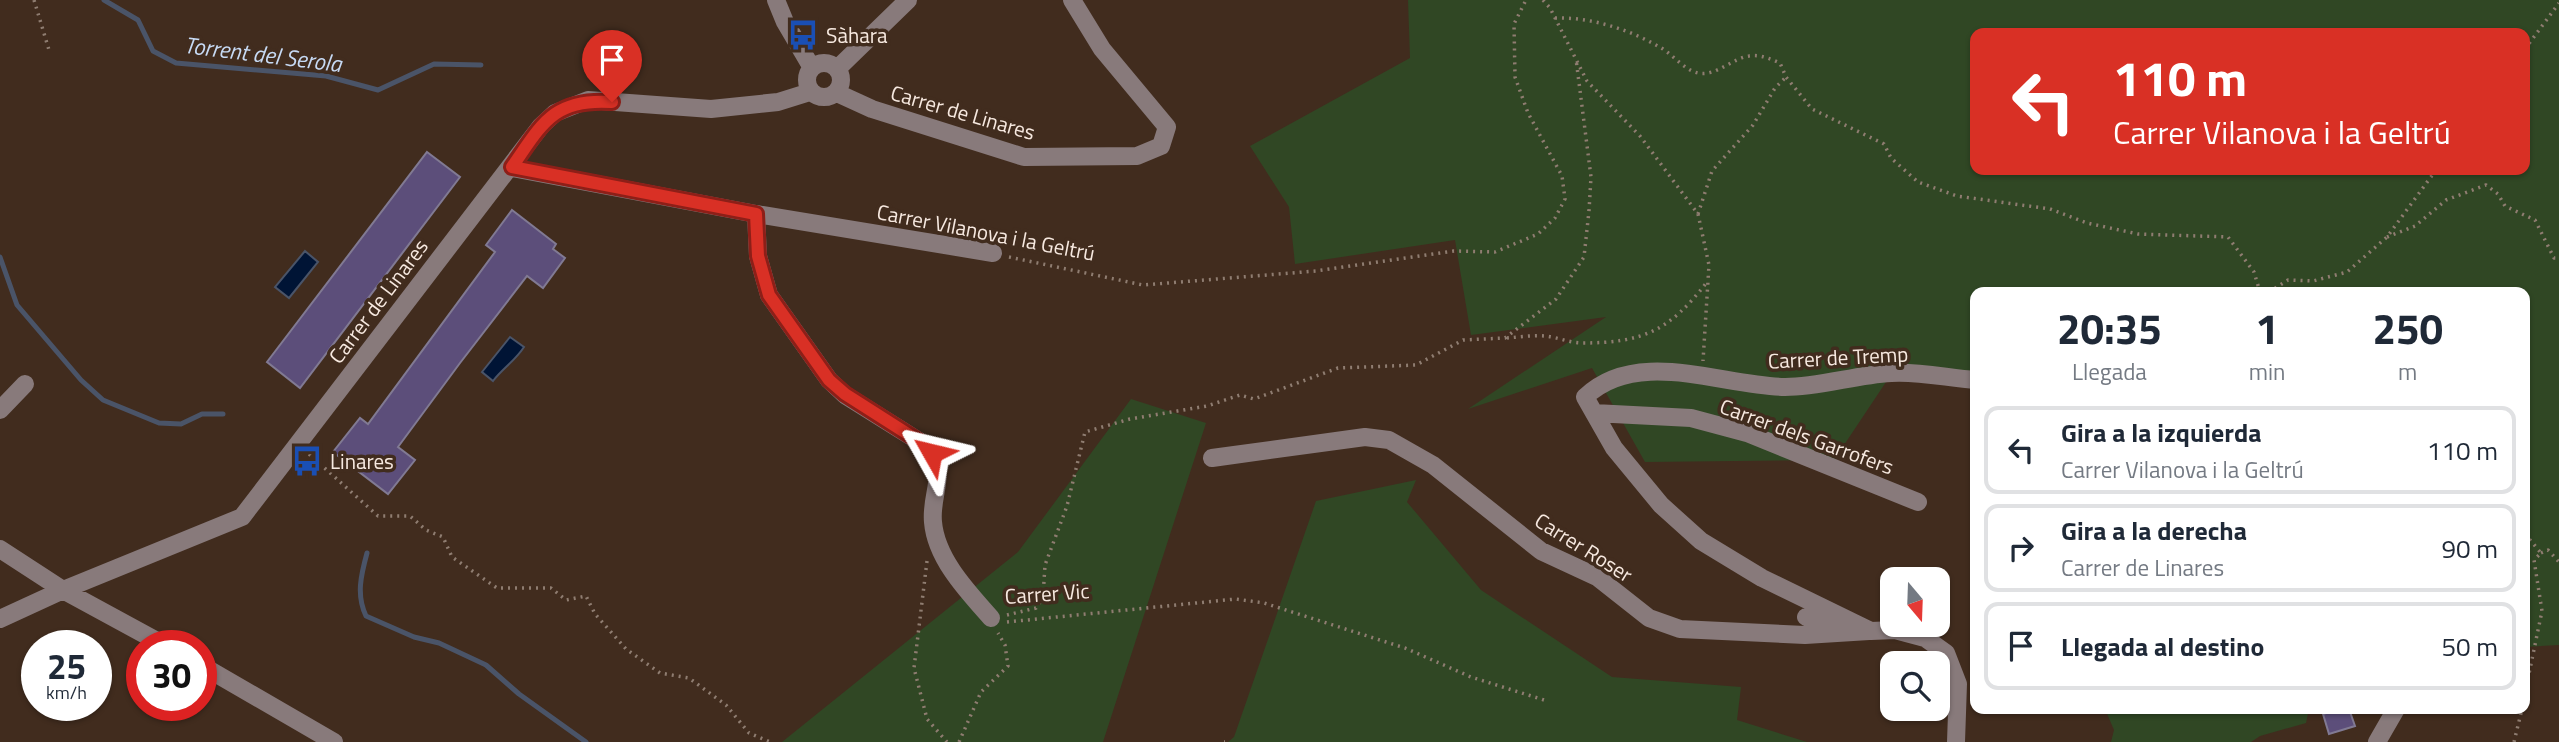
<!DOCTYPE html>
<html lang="es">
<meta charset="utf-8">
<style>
body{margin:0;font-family:"Titillium Web",sans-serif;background:#f2f2f3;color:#1f2937;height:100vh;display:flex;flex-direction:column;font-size:26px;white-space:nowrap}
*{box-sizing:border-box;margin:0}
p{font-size:23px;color:#747a83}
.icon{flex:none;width:38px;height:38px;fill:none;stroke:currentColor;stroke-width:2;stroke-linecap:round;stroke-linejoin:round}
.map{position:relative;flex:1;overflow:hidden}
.details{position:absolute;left:1970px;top:287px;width:560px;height:427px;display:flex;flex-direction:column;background:#fff;border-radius:14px;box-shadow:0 2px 5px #0004}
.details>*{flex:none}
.hud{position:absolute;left:1970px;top:28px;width:560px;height:147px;border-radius:14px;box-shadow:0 2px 5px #0004;background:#d93025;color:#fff;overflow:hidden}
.needle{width:46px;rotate:161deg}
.fabs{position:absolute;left:1880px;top:567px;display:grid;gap:14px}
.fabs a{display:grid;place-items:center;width:70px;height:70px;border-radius:14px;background:#fff;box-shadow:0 2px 5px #0004;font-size:35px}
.speed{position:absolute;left:21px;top:630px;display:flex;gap:14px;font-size:35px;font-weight:700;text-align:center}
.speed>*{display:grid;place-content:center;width:91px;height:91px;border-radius:50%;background:#fff;box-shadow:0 2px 5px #0004;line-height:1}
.speed small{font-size:18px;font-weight:400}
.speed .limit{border:10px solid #d22;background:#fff;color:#111}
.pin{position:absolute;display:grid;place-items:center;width:60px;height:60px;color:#fff;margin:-72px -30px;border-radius:50% 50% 50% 0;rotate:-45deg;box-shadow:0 0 7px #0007}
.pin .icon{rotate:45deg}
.me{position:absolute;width:77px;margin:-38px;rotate:307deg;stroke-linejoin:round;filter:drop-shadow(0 0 5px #0008)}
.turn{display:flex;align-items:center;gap:24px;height:147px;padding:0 28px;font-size:32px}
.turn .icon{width:91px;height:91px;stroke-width:2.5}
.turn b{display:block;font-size:49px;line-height:60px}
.eta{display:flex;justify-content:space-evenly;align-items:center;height:119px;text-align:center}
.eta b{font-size:42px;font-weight:700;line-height:49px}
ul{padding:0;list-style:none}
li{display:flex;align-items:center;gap:21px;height:88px;margin:0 14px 10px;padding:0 14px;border:4px solid #e0e1e3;border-radius:14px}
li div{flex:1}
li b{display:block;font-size:26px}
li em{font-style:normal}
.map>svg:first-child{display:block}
</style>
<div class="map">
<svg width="2559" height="742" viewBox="0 0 2559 742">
<rect width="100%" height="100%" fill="#412c1e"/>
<path fill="#304724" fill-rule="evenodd" d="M1408 0H2559V645L2525 647V292H1976V379L1892 373 1834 460 1645 462 1592 368 1468 409 1606 317 1471 335 1455 240 1295 264 1289 207 1250 146 1410 58ZM1976 33H2525V170H1976Z
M1131 399 1206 423 1103 742H782L1018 552Z
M1416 480 1407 502 1481 590 1612 677 1741 687 1737 720 1807 742H1228L1234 737 1316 501Z
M2105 709H2309L2306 723 2260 736 2251 742H2111L2114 730Z"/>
<path fill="#001435" stroke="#4a5468" stroke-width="2" d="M305 251 318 262 289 298 275 287Z
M510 337 524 347C515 361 503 368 493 381L482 372Z"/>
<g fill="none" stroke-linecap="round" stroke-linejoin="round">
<path stroke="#4a5468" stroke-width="5" d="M104 0 138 20 153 51 176 63 326 76 378 90 434 64 481 65
M0 257 17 305 81 380 103 400 159 423 181 424 202 414H223
M367 553C361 575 356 595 366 616L414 637 439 643 486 665 519 694 586 742"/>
</g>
<path fill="#5c4e7a" stroke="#817a93" stroke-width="2" d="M427 152 460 177 300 388 267 362Z
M512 210 556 244 553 249 565 258 543 288 527 276 460 363 398 447 415 460 388 494 333 452 360 418 368 424 495 252 486 245Z
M2339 709H2349L2355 726 2329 734 2323 714Z"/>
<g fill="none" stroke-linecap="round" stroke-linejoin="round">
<path stroke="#8f7d71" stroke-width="3.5" stroke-dasharray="2 5" stroke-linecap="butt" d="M34 0 49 50
M1543 0 1550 8 1587 81 1640 136 1698 214 1709 265 1703 361
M1555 18C1592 17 1631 30 1663 49 1675 57 1685 70 1698 73 1715 77 1733 58 1749 56 1760 54 1770 59 1780 63L1786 77 1812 109 1884 144 1891 158 1918 182 1957 196 2050 209 2087 223 2138 234 2228 237 2254 272 2260 292
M2525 49 2559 3
M1698 214 1712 171 1753 125 1775 88 1786 77
M2387 237 2415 226 2446 200 2486 185 2498 194 2505 206 2535 220 2554 258H2559
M1009 257 1143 285 1316 271 1454 251 1495 252 1538 234 1555 218 1565 199 1562 176 1528 113 1515 77 1514 24 1526 0
M2269 292 2288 280 2313 281 2347 272 2387 237 2436 170
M1507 338C1519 337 1533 335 1545 336 1557 337 1570 343 1582 343 1644 343 1670 330 1707 282
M309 454 378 516H410L426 530 443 537 452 557 497 588H551L566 600 586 596 595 614 626 649 660 673 689 678 726 705 749 733 770 742
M2525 534 2541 553
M2541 553 2548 550 2559 562
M927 561 914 668 927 719 947 742
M1007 615 1036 608 1043 597 1045 565 1067 506 1085 432 1130 419 1207 406 1240 395 1254 399 1338 368 1416 365 1463 340 1505 338 1556 299 1584 257 1589 211 1591 177 1576 59
M1007 622 1236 599 1264 603 1405 648 1471 677 1544 700
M2525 693 2542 611 2534 560 2541 553
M959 742 981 692 1008 666 1005 645 998 633
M1224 742H1225
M2514 742 2522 709"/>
<path stroke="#887a7b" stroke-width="18" d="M776 0 785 22 812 68
M807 80a17 17 0 1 1 34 0a17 17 0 1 1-34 0Z
M837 69 908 0
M837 93 872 109 1024 157 1137 156 1161 146 1167 127 1102 49 1072 0
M512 168 756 214 993 253
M756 214 758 256 769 295 829 380 845 395 925 445C950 472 930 492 933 522 936 559 968 592 991 618
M0 410 25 384
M1594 413 1691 418 1747 433 1918 502
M1212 458 1365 437 1389 440 1433 465 1541 551 1597 577 1649 618 1680 629 1805 635 1869 631
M0 549 63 590 166 646
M1806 617 1821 623 1834 633
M0 619 63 590 242 517 541 126 555 113 588 100 711 109 778 102 810 92
M201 665 334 742
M1956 742 1958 684 1946 653 1925 638 1895 630 1871 631 1762 578 1701 541 1661 505 1614 448 1585 397C1637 347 1722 386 1785 387 1820 387 1855 375 1891 373 1918 371 1948 378 1976 380
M2377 742 2396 709"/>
</g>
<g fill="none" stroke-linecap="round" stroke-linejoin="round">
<g stroke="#8d1f18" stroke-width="18">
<path id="route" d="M612 102C553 98 542 124 512 167L756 214 758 256 769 295 829 380 845 394 925 445 932 453"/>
</g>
<use href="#route" stroke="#d93025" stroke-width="12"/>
</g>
<defs>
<g id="bus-bare" transform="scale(2.415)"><path d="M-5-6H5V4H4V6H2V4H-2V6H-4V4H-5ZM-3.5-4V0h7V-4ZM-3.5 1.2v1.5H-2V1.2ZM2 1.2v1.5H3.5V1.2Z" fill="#1a4fb4" stroke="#412c1e" stroke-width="2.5" paint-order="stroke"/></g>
</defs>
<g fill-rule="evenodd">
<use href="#bus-bare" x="803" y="35"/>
<use href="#bus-bare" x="307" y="461"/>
</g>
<g text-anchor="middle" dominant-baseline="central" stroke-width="7" stroke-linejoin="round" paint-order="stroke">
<g font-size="21" fill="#f7e9e0" stroke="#412c1e" text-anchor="start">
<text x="826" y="35">Sàhara</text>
<text x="330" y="461">Linares</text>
</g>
<g font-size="21" fill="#f7e9e0" stroke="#412c1e">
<text transform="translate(963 112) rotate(16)">Carrer de Linares</text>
<text transform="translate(986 232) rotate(11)">Carrer Vilanova i la Geltrú</text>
<text transform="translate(378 301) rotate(-53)">Carrer de Linares</text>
<text transform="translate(1838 357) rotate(-3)">Carrer de Tremp</text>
<text transform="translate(1807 436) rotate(20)">Carrer dels Garrofers</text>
<text transform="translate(1584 547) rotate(32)">Carrer Roser</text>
<text transform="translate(1047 593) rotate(-4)">Carrer Vic</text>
</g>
<g font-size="23" font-style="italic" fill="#c7daf4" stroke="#412c1e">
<text transform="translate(263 54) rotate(7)">Torrent del Serola</text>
</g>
</g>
</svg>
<div class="fabs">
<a><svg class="needle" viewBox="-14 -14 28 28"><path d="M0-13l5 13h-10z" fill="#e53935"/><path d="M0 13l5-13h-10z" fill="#747a83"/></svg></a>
<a><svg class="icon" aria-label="search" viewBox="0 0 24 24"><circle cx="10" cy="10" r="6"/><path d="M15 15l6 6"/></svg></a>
</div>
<div class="speed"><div>25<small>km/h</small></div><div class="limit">30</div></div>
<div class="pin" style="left:612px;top:102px;background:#d93025"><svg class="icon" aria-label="arrive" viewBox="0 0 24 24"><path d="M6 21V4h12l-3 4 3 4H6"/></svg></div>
<svg class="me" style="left:932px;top:453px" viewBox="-20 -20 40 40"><path d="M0-17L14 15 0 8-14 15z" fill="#d93025" stroke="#fff" stroke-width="4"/></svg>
<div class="hud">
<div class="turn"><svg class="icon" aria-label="left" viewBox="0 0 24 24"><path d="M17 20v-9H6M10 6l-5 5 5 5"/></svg><div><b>110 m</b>Carrer Vilanova i la Geltrú</div></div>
</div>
<section class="details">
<div class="eta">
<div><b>20:35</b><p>Llegada</p></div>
<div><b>1</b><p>min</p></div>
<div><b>250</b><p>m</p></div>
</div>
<ul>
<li><svg class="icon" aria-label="left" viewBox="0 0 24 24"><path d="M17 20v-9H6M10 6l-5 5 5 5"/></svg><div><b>Gira a la izquierda</b><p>Carrer Vilanova i la Geltrú</p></div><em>110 m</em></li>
<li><svg class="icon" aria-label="right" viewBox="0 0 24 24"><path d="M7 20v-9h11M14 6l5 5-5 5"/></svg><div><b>Gira a la derecha</b><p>Carrer de Linares</p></div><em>90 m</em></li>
<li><svg class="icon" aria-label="arrive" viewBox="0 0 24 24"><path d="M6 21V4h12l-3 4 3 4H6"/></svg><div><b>Llegada al destino</b></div><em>50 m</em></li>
</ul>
</section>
</div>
